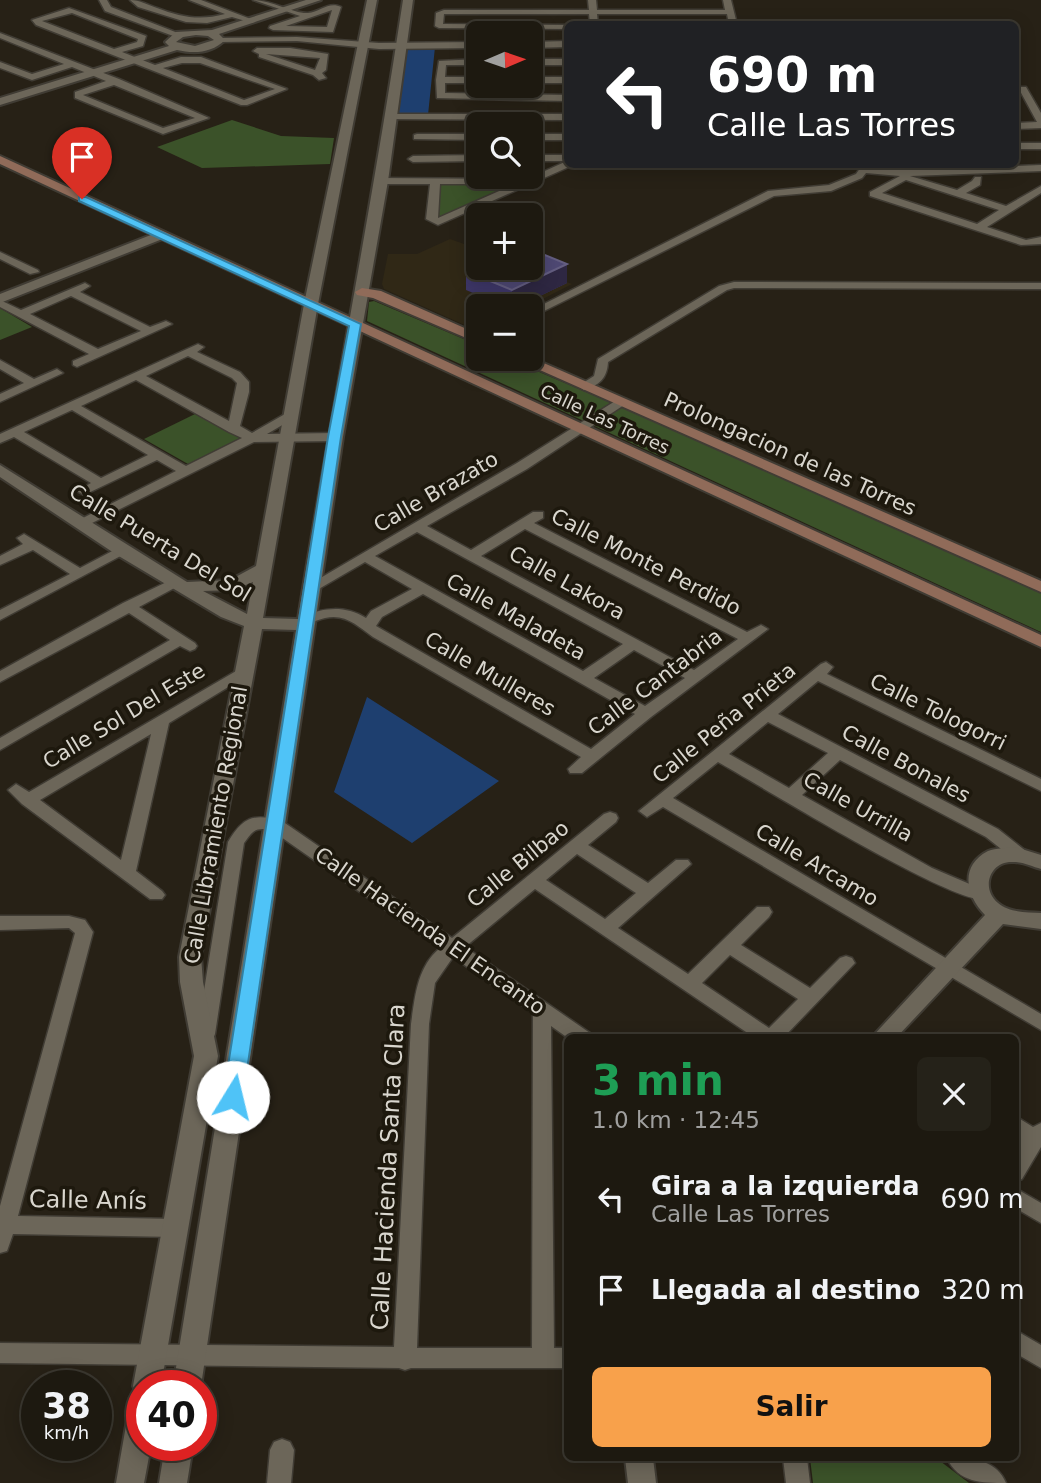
<!DOCTYPE html>
<html lang="es">
<meta charset="utf-8">
<style>
body{margin:0;font-family:"DejaVu Sans",sans-serif;background:#252219;color:#f1f3f6;height:100vh;display:flex;flex-direction:column;font-size:26px;white-space:nowrap}
*{box-sizing:border-box;margin:0}
p{font-size:23px;color:#a0a09f}
.icon{flex:none;width:38px;height:38px;fill:none;stroke:currentColor;stroke-width:2;stroke-linecap:round;stroke-linejoin:round}
.map{position:relative;flex:1;overflow:hidden}
.side{position:absolute;left:564px;top:1034px;width:455px;height:427px;display:flex;flex-direction:column;background:#1d1910;border-radius:10px;box-shadow:0 4px 18px #0003,0 0 0 2px #3b3830}
.side>*{flex:none}
.top-card{position:absolute;left:564px;top:21px;width:455px;height:147px;border-radius:10px;box-shadow:0 4px 18px #0003,0 0 0 2px #3b3830;background:#202124;color:#fff;overflow:hidden}
.needle{width:46px;rotate:88deg}
.buttons{position:absolute;left:466px;top:21px;display:grid;gap:14px}
.buttons a{display:grid;place-items:center;width:77px;height:77px;border-radius:10px;background:#1d1910;box-shadow:0 4px 18px #0003,0 0 0 2px #3b3830;font-size:35px}
.speed{position:absolute;left:21px;top:1370px;display:flex;gap:14px;font-size:35px;font-weight:700;text-align:center}
.speed>*{display:grid;place-content:center;width:91px;height:91px;border-radius:50%;background:#1d1910;box-shadow:0 4px 18px #0003,0 0 0 2px #3b3830;line-height:1}
.speed small{font-size:18px;font-weight:400}
.speed .limit{border:10px solid #d22;background:#fff;color:#111}
.pin{position:absolute;display:grid;place-items:center;width:60px;height:60px;color:#fff;margin:-72px -30px;border-radius:50% 50% 50% 0;rotate:-45deg;box-shadow:0 0 7px #0007}
.pin .icon{rotate:45deg}
.me{position:absolute;width:77px;margin:-38px;rotate:9deg;stroke-linejoin:round;filter:drop-shadow(0 0 5px #0008)}
.turn{display:flex;align-items:center;gap:24px;height:147px;padding:0 28px;font-size:32px}
.turn .icon{width:91px;height:91px;stroke-width:2.5}
.turn b{display:block;font-size:49px;line-height:60px}
.round{display:grid;place-items:center;flex:none;width:74px;height:74px;border-radius:10px;background:#252219}
.head{display:flex;align-items:center;justify-content:space-between;height:119px;padding:0 28px}
h1{font-size:42px;font-weight:700;line-height:52px;color:#1e9e55}
.button{display:flex;gap:14px;margin-top:auto;padding:14px 28px}
.button a{flex:1;height:80px;border-radius:10px;background:#f8a14b;color:#111;font-size:28px;font-weight:700;line-height:80px;text-align:center}
ul{padding:0;list-style:none}
li{display:flex;align-items:center;gap:21px;height:91px;padding:0 28px}
li div{flex:1}
li b{display:block;font-size:26px}
li em{font-style:normal}
.map>svg:first-child{display:block}
</style>
<div class="map">
<svg width="1041" height="1483" viewBox="0 0 1041 1483">
<rect width="100%" height="100%" fill="#272116"/>
<path fill="#302816" d="M450 239 478 249V268H528L572 284 529 306H478V331L384 289 382 284 388 254H417Z"/>
<path fill="#3b5229" d="M232 120 281 136 334 138 330 164 202 168 157 147Z
M443 183H512L514 185 441 218 438 217 440 184Z
M374 301 478 345V359H509L1041 587V632L367 321 369 302Z
M0 308 32 327 0 340Z
M195 414 240 438 188 464 144 439Z
M810 1458H936L969 1483H813Z"/>
<path fill="#1e3f6f" d="M407 47H435L428 115H398Z
M367 697 499 781 412 843 334 792Z"/>
<g fill="none" stroke-linecap="round" stroke-linejoin="round">
<g stroke="#403c34" stroke-width="3">
<path id="minor" d="M99 0H107L111 7 183 35 176 37 105 11Z
M130 0C140 0 148 5 157 8 180 17 200 21 225 14L189 0H201L256 21 252 23 232 17 207 23 186 22 138 7Z
M253 0C271 0 294 14 308 13 320 12 329 1 341 7L333 32 273 30 269 28 270 26 300 16ZM332 10 327 27 286 26Z
M588 0H596L597 10H725L723 0H731L737 24H729L727 14H597L598 24H590L589 14H444L443 24 567 25V29L439 28 435 26 436 13 444 10H589Z
M69 8 146 36 143 46 122 52 155 65 181 57H201L287 89 247 105H241L36 25 32 20ZM72 13 138 39 137 42 114 49 42 21ZM182 63H200L275 89 244 100 163 68Z
M0 33 119 79 209 118 163 134 75 98V92L106 81 72 67 32 80 0 68V62L32 74 64 64 0 38ZM114 85 195 118 163 128 83 95Z
M297 37 379 43 478 42V48L379 49 297 41 220 42 216 40 220 38Z
M567 41V47L530 48V42Z
M257 48H290L328 54 326 70 322 73 326 78 319 80 313 75 259 57V54L253 51ZM266 54 320 58 315 70Z
M478 59V65H446L445 77H478V83H445V93L567 95V101L437 98 436 80 439 61Z
M530 59H567V65H530Z
M530 77H567V83H530Z
M1020 87H1026L1041 113V128L1015 129V123L1037 122 1019 89Z
M393 114H567V120L390 119 388 117Z
M417 134H478V140L414 139V135Z
M530 134H567V140H530Z
M1015 143H1041V149H1015Z
M478 155V161L413 162 408 159 413 156Z
M530 155H567V161H530Z
M567 161V164L571 166 438 225 426 219 430 184H382L377 181 382 178 527 179ZM440 184H515L438 218Z
M863 164 898 170H902L900 164H910L911 170 1041 165V171L910 176 957 190 972 181 975 177H981L980 185 966 193 1006 206 1041 186V193L987 227 1026 240 1041 237V244L1021 245 870 196V192L900 176 866 173 862 178 831 191 774 196 530 318V311L768 191 829 185 856 174ZM906 180 999 210 977 224 882 193Z
M0 252 38 270 39 272 30 274 0 259Z
M734 282 1041 283V289L734 288 727 290 608 362C607 379 599 385 584 390L578 386 594 376 598 359 719 286Z
M85 283 90 286 80 292 150 327 166 321 172 324 77 367 73 365V361L89 354 0 307V300L21 310ZM71 296 141 331 98 349 30 314Z
M198 344 204 347 197 352 240 372 249 382V392L240 426 252 433 292 410 296 411V417L267 434 335 433 341 437 335 441 254 442 82 528 77 527V521L176 471 157 460 84 495 77 491 91 483 14 437 0 443V434ZM188 356 232 378 237 383 229 421 146 376ZM136 380 229 432 242 438 186 466 81 406ZM72 410 148 455 101 478 24 432Z
M0 360 34 379 57 369 63 373 0 402V394L24 383 0 369Z
M620 398 626 402 624 405 527 469 427 526 471 550 533 512H543V518L534 523 747 632 761 625 768 629 651 717 582 773H570L568 769 581 757 373 637C358 626 345 613 325 618 316 620 311 624 302 622L300 619 302 616C325 608 344 605 366 618L371 611 412 589 365 562 317 590 312 591 305 587 517 463ZM525 529 738 639 694 670 481 556ZM417 532 623 644 583 671 375 556ZM423 594 635 714 591 749 376 626 382 617ZM634 650 685 678 645 706 594 678Z
M24 534 80 568 118 548 123 547 130 551 0 620V610L70 574 33 550 0 565V556L23 544 17 538Z
M175 578 180 579 182 582 180 585 139 607 195 643 197 646 195 649 190 651 180 646 0 750V738L170 640 129 613 0 682V671L123 603Z
M826 662 833 667 827 674 1041 779V791L818 681 778 714 998 829 1027 852 1029 856 1027 860H1015L986 837 840 760 802 795 932 868 986 891 989 895 986 899C958 908 756 783 718 762L673 798 1041 1014V1030L663 807 647 817 639 811 821 664ZM768 722 828 753 789 788 729 754Z
M243 667 248 669 251 672 248 675 169 723 136 871 162 891 165 895 162 899H150L22 804 8 790 16 784 29 792ZM151 734 121 860 40 800Z
M610 812 616 814 618 818 616 822 588 845 648 883 676 860H688L691 864 618 928 688 974 757 907H769L772 912 769 917 741 945 810 988 840 958 846 956 852 958 855 963 783 1038H755L535 889 465 947 590 1033 592 1038H568L551 1026 554 1348H567V1368H411L405 1370 399 1368 0 1363V1343L394 1347 411 1024C415 997 417 967 440 948L271 830C256 827 253 830 244 843L215 1034 213 1039 206 1041 199 1039 197 1034 228 842C243 817 253 813 282 821L452 938 604 814ZM577 854 636 893 605 919 546 880ZM730 955 798 999 769 1028 702 983ZM453 957 533 1013 532 1348H417L429 1024 435 983Z
M0 916H69L85 920 93 932 18 1216 176 1219 183 1222 186 1228 183 1234 176 1237 13 1234 7 1251 0 1253V1206L75 933 69 928 0 930Z
M1015 1116 1033 1127 1041 1123V1147L1022 1179 1015 1182V1156L1021 1144 1015 1136Z
M1015 1188 1041 1203V1223L1015 1208Z
M1015 1330 1041 1345V1368L1015 1353Z
M282 1439 290 1442 294 1450 291 1483H267L270 1450 274 1442Z
M783 1458H807L810 1483H786Z
M947 1458C970 1457 996 1459 1006 1483 983 1483 958 1483 947 1458Z"/>
</g>
<g stroke="#403c34" stroke-width="4">
<path id="tertiary" d="M306 0H321L219 34 225 40C212 53 194 54 177 50L0 105V98L169 46 165 42 176 32 212 30ZM196 35 208 36 214 40 195 46 176 42 183 37Z
M367 0H377L318 304 263 618 298 619C331 413 372 207 403 0H413L388 181 343 437 201 1386H173L296 630 262 629 201 957 203 982 218 1056 161 1386H142V1397L137 1395 133 1386 194 1056 180 982 179 957 244 626 221 617 117 555 0 477V465L187 582 230 580 256 566 304 304ZM253 582 247 614 203 591 234 590Z
M161 231 167 235 165 238 0 303V294Z
M1015 847 1041 855V869C1033 867 1023 862 1014 862 990 860 980 888 998 903 1010 913 1027 912 1041 913V929L1003 924 896 1038H871L985 915C966 896 959 866 988 851 996 848 1007 848 1015 847Z
M142 1401V1446H151L144 1483H116L128 1414 132 1405Z
M165 1446H193L187 1483H159Z
M625 1458H653L656 1483H628Z"/>
</g>
<g stroke="#403c34" stroke-width="4">
<path id="secondary" d="M0 156 1041 635V647L0 164Z
M362 288 381 291 478 334V343L373 298 357 295 355 292Z
M530 357 1041 581V592L515 359Z"/>
</g>
<use href="#minor" fill="#6c6659" fill-rule="evenodd"/>
<use href="#tertiary" fill="#6c6659" fill-rule="evenodd"/>
<use href="#secondary" fill="#906b59" fill-rule="evenodd"/>
</g>
<path fill="#3e3768" d="M466 271 567 283 519 306H504L466 290Z"/>
<path fill="#2e2742" d="M567 264V283L519 306H512V290Z"/>
<path fill="#4e4873" stroke="#645e81" stroke-width="2" d="M478 246V268H530V249L567 264 512 290 466 271 467 251Z"/>
<path fill="#4fc3f7" stroke="#337fa1" stroke-width="2" d="M79 197H86L361 324 341 437 243 1097 240 1103 233 1105 226 1103 223 1097 328 437 349 326 79 201Z"/>
<g text-anchor="middle" dominant-baseline="central" stroke-width="7" stroke-linejoin="round" paint-order="stroke">
<g font-size="18" fill="#d9d6ce" stroke="#1d180d">
<text transform="translate(605 419) rotate(25)">Calle Las Torres</text>
</g>
<g font-size="21" fill="#d9d6ce" stroke="#1d180d">
<text transform="translate(790 454) rotate(24)">Prolongacion de las Torres</text>
<text transform="translate(436 492) rotate(-30)">Calle Brazato</text>
<text transform="translate(160 543) rotate(31)">Calle Puerta Del Sol</text>
<text transform="translate(646 562) rotate(27)">Calle Monte Perdido</text>
<text transform="translate(567 583) rotate(29)">Calle Lakora</text>
<text transform="translate(516 617) rotate(29)">Calle Maladeta</text>
<text transform="translate(490 674) rotate(30)">Calle Mulleres</text>
<text transform="translate(655 682) rotate(-37)">Calle Cantabria</text>
<text transform="translate(938 712) rotate(26)">Calle Tologorri</text>
<text transform="translate(124 716) rotate(-31)">Calle Sol Del Este</text>
<text transform="translate(724 723) rotate(-39)">Calle Peña Prieta</text>
<text transform="translate(906 764) rotate(28)">Calle Bonales</text>
<text transform="translate(858 807) rotate(29)">Calle Urrilla</text>
<text transform="translate(216 825) rotate(-80)">Calle Libramiento Regional</text>
<text transform="translate(518 864) rotate(-39)">Calle Bilbao</text>
<text transform="translate(817 865) rotate(31)">Calle Arcamo</text>
<text transform="translate(430 931) rotate(35)">Calle Hacienda El Encanto</text>
</g>
<g font-size="24" fill="#d9d6ce" stroke="#1d180d">
<text transform="translate(388 1167) rotate(-87)">Calle Hacienda Santa Clara</text>
<text transform="translate(88 1200) rotate(1)">Calle Anís</text>
</g>
</g>
</svg>
<div class="buttons">
<a><svg class="needle" viewBox="-14 -14 28 28"><path d="M0-13l5 13h-10z" fill="#e53935"/><path d="M0 13l5-13h-10z" fill="#a0a09f"/></svg></a>
<a><svg class="icon" aria-label="search" viewBox="0 0 24 24"><circle cx="10" cy="10" r="6"/><path d="M15 15l6 6"/></svg></a>
<a>+</a>
<a>−</a>
</div>
<div class="speed"><div>38<small>km/h</small></div><div class="limit">40</div></div>
<div class="pin" style="left:82px;top:199px;background:#d93025"><svg class="icon" aria-label="arrive" viewBox="0 0 24 24"><path d="M6 21V4h12l-3 4 3 4H6"/></svg></div>
<svg class="me" style="left:233px;top:1097px" viewBox="-20 -20 40 40"><circle r="19" fill="#fff"/><path d="M0-13L10 11 0 6-10 11z" fill="#4fc3f7"/></svg>
<div class="top-card">
<div class="turn"><svg class="icon" aria-label="left" viewBox="0 0 24 24"><path d="M17 20v-9H6M10 6l-5 5 5 5"/></svg><div><b>690 m</b>Calle Las Torres</div></div>
</div>
<section class="side">
<div class="head"><div><h1>3 min</h1><p>1.0 km · 12:45</p></div><a class="round"><svg class="icon" aria-label="close" viewBox="0 0 24 24"><path d="M6 6l12 12M18 6L6 18"/></svg></a></div>
<ul>
<li><svg class="icon" aria-label="left" viewBox="0 0 24 24"><path d="M17 20v-9H6M10 6l-5 5 5 5"/></svg><div><b>Gira a la izquierda</b><p>Calle Las Torres</p></div><em>690 m</em></li>
<li><svg class="icon" aria-label="arrive" viewBox="0 0 24 24"><path d="M6 21V4h12l-3 4 3 4H6"/></svg><div><b>Llegada al destino</b></div><em>320 m</em></li>
</ul>
<div class="button"><a>Salir</a></div>
</section>
</div>
